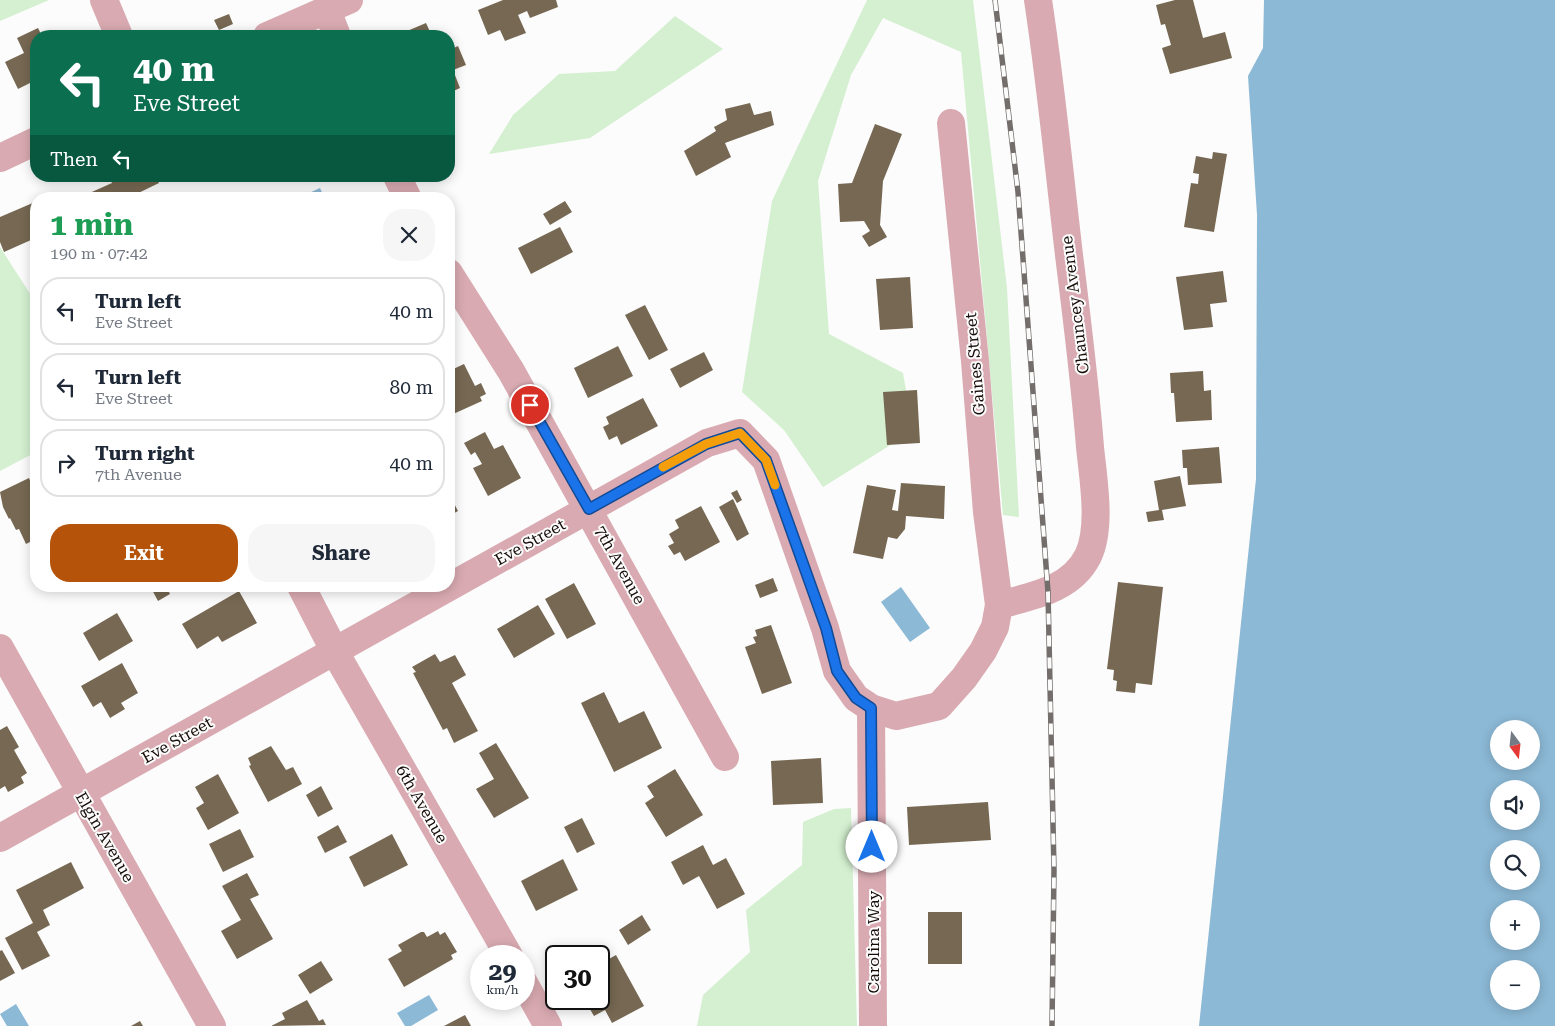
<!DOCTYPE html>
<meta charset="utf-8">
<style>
body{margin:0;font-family:"Roboto Serif",serif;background:#f6f6f7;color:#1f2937;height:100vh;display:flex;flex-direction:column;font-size:19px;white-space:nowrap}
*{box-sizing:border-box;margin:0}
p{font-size:16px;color:#747a83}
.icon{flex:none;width:28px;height:28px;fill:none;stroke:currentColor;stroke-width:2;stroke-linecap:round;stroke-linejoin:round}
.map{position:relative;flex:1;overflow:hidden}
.drawer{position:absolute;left:30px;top:192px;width:425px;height:400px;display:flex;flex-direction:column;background:#fff;border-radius:20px;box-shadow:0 2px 12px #0003}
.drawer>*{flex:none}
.top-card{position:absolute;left:30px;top:30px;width:425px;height:152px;border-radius:20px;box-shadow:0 2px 12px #0003;background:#0b6e4f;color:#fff;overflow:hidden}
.needle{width:32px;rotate:165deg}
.fabs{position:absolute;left:1490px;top:720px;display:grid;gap:10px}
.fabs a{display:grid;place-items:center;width:50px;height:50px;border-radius:50%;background:#fff;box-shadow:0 2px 12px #0003;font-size:25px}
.speed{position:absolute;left:470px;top:945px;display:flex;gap:10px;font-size:25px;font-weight:700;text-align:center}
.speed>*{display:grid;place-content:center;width:65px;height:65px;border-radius:50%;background:#fff;box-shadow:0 2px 12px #0003;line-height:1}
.speed small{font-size:12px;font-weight:400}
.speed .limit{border:2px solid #111;border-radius:8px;background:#fff;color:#111}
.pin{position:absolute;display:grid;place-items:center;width:42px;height:42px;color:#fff;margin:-21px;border:2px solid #fff;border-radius:50%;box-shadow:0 1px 5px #0007}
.me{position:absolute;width:55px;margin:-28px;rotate:0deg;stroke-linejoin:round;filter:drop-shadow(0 0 4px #0008)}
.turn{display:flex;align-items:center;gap:18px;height:105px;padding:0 20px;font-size:22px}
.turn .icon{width:65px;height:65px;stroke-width:2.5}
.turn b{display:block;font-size:35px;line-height:42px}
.then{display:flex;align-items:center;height:48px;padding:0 20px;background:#0003;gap:10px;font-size:19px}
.round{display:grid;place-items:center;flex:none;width:52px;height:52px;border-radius:20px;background:#f6f6f7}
.overview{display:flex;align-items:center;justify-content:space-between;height:85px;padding:0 20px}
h1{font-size:30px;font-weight:700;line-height:38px;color:#1e9e55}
.button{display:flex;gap:10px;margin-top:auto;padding:10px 20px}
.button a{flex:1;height:58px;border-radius:20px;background:#b45309;color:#fff;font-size:20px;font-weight:700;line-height:58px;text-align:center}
.button a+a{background:#f6f6f7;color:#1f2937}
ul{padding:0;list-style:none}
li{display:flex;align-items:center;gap:15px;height:68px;margin:0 10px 8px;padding:0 10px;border:2px solid #e0e1e3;border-radius:20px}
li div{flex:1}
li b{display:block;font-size:19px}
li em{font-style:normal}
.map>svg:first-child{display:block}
</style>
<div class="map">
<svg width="1555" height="1026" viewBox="0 0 1555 1026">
<rect width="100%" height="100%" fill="#fcfcfc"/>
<path fill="#d4f0d0" d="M0 0H49L0 21Z
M867 0H973L1007 288 1019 517 1003 515 961 52 883 18 851 75 818 181 829 334 903 373 913 431 823 487 784 430 742 392 772 201Z
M675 16 723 49 590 138 489 154 513 115 559 74 615 71Z
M0 247 36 303V452L0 471Z
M851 808 857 1026H697L703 995 750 952 746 910 802 865 803 822 834 809Z"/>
<path fill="#8cb9d6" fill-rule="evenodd" d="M1264 0H1555V1026H1199L1256 479 1257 215 1248 76 1263 48ZM1499 729H1531V761H1499ZM1499 789H1531V821H1499ZM1499 849H1531V881H1499ZM1499 909H1531V941H1499ZM1499 969H1531V1001H1499Z
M320 188 325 199H296Z
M901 587 930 628 910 642 881 602Z
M429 995 438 1010 411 1026H405L397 1013Z
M16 1004 29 1026H7L0 1014Z"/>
<path fill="#766852" d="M503 0H556L558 7 530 18 527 11 518 15 526 33 505 41 500 30 488 35 478 10Z
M1175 0H1193L1203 38 1225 32 1232 58 1170 74 1162 48 1171 45 1165 24 1161 25 1156 5Z
M229 14 233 24 219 30 214 20Z
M426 23 432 36H401L400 34Z
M38 28 42 36H36V80L18 89 5 62 24 53 17 38Z
M458 46 466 65 453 70 460 88 449 93V50Z
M750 103 754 115 771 111 774 125 725 143 731 157 696 176 684 151 716 131 714 127 727 120 725 109Z
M875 124 902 134 883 181 880 225 887 237 869 247 862 236 870 231 864 221 840 222 838 184 852 183Z
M1213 152 1227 154 1214 232 1184 227 1191 183 1198 184 1199 174 1193 173 1196 156 1212 159Z
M109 176H156L159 183 126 199H76L112 183Z
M280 176H297L283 182Z
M565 201 572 212 550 225 543 214Z
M35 202 36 253 31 240 4 252 0 242V217Z
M560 227 573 252 531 274 518 248Z
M1223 271 1227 302 1210 304 1213 327 1184 330 1176 277Z
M910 277 913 328 880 330 876 279Z
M645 305 668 350 649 360 625 315Z
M618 346 633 376 588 398 574 368Z
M704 352 713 370 680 388 670 369Z
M464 364 475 386 481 383 486 394 480 397 482 401 451 415 449 410V387L452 385 449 371Z
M1203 371 1204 391 1211 390 1212 420 1176 422 1174 393H1171L1170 373Z
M917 390 920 443 887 445 883 392Z
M643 398 658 426 621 445 617 436 609 440 603 427 609 424 606 417Z
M485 432 494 449 503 445 521 478 488 496 473 468 482 464 475 452 471 455 464 443Z
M1219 447 1222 483 1188 485 1187 468H1183L1182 450Z
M1180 476 1186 506 1162 510 1164 520 1148 522 1146 512 1159 510 1154 481Z
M29 478 36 495V539L26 544 19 529 16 530 10 518 9 519 3 507 0 492Z
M901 483 945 486 944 519 906 516 905 529 897 539 888 537 883 559 853 553 867 485 896 490 892 510 898 511Z
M737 490 742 500 737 503 731 493Z
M449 494 458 511 449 516Z
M733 499 749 534 737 541 719 507Z
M701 506 720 542 685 561 680 552 674 555 668 546 674 543 669 534 679 528 675 520Z
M773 578 778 591 760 598 755 585Z
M1118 582 1163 587 1152 685 1136 683 1135 693 1116 691 1117 681 1113 680 1114 670 1107 669Z
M574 583 596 624 567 639 545 599Z
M150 586H166L170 594 158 601Z
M239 591 257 623 222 642 218 636 197 649 182 624Z
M538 605 555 634 514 658 497 629Z
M117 613 133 641 99 661 83 633Z
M771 625 792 683 762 694 745 647 756 643 753 637 757 636 755 630Z
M435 654 440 662 455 655 466 675 452 683 478 731 454 743 447 728 443 730 413 673 416 672 412 667Z
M122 663 138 693 121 703 125 709 110 718 101 702 93 707 81 686Z
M604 692 619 723 644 711 662 748 614 772 581 703Z
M7 726 19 747 14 750 27 773 21 777 24 783 8 792 5 786 0 789V730Z
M496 743 529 798 494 818 476 789 494 779 479 753Z
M271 746 286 770 293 767 302 784 268 802 249 766 251 765 248 758Z
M821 758 823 803 773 805 771 761Z
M675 769 703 815 666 837 645 803 654 797 647 786Z
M218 774 239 813 208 830 196 808 204 803 195 787Z
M321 786 333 809 318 817 306 795Z
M988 802 991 840 909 845 907 807Z
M582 818 595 844 577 853 564 827Z
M338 825 347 842 325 853 317 837Z
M240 829 254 857 223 872 209 844Z
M392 834 408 865 364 887 349 857Z
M703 845 713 865 726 858 745 894 717 909 699 876 683 885 671 862Z
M563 859 578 890 536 911 521 881Z
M71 862 84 888 43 910 50 925 37 932 50 956 22 970 5 938 33 923 16 890Z
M247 873 259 895 250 899 273 939 237 959 221 931 241 920 222 886Z
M928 912H962V964H928Z
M642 915 651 930 628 945 619 930Z
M438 931 440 935 445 932 457 952 451 955 453 959 404 987 388 959 402 951 398 945 421 932H424L427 937Z
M2 950 15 973 0 981V951Z
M616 955 644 1006 612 1023 605 1010 594 1016 584 999H599V968L602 967 600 964Z
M321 961 333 980 310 994 298 975Z
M307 1000 319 1021 323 1019 326 1025 271 1026 285 1019 282 1013Z
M465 1015 471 1026H444Z
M140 1021 143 1026H131Z"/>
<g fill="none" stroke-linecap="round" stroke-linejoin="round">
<path stroke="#d9aab1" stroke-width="28" d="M104 0 119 36
M327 10 337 36
M267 36 349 0
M951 123 975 361 987 512 999 605
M0 158 36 141
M397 176 408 199
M449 273 511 371 725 757
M301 586 335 652 509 956
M0 648 212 1026
M871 708 873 1026
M0 838 707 443 740 433 766 460 825 628 837 671 856 698 871 708 896 716 939 706 964 678 983 651 995 627 999 605C1032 596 1071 590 1088 556 1102 527 1093 478 1090 447 1085 383 1077 319 1069 255 1059 170 1051 85 1038 0
M524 983 548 1026"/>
<g stroke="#736e6b" stroke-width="5.5">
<path id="rail" d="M995 0 1018 192 1048 592 1054 870 1052 1026"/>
</g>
<use href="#rail" stroke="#fcfcfc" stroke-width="4" stroke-dasharray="11" stroke-linecap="butt"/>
</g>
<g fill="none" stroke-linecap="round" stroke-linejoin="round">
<g stroke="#114b97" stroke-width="12">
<path id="route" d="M530 405 589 509 706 444 740 433 766 460 826 628 837 671 856 698 871 708 872 847"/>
</g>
<use href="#route" stroke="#1a73e8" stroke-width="9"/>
<path stroke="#f59e0b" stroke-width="9" d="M663 467 706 444 740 433 766 460 775 485"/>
</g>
<g text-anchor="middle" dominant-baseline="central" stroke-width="4" stroke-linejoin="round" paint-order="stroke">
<g font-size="16" fill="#160d08" stroke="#fcfcfc">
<text transform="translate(1075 305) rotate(-97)">Chauncey Avenue</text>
<text transform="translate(975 364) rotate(-95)">Gaines Street</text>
<text transform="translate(530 542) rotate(-29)">Eve Street</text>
<text transform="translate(620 565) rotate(61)">7th Avenue</text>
<text transform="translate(177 740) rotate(-29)">Eve Street</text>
<text transform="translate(422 804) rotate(60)">6th Avenue</text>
<text transform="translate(105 837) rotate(60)">Elgin Avenue</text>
<text transform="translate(873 942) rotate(-90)">Carolina Way</text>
</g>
</g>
</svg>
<div class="fabs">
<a><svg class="needle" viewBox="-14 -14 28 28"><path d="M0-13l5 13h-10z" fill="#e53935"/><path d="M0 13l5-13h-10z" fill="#747a83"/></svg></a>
<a><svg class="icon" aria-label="sound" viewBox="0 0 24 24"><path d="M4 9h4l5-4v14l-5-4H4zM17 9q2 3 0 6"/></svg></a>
<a><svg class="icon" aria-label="search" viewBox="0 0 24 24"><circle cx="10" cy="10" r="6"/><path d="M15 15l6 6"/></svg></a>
<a>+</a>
<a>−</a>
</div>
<div class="speed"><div>29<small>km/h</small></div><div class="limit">30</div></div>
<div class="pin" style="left:530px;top:405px;background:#d93025"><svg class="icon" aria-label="arrive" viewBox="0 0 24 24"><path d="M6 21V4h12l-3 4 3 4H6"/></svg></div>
<svg class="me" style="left:872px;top:847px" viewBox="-20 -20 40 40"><circle r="19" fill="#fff"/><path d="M0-13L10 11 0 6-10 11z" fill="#1a73e8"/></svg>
<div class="top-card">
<div class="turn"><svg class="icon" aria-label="left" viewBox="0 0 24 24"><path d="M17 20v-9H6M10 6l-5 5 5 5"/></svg><div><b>40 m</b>Eve Street</div></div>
<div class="then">Then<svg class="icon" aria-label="left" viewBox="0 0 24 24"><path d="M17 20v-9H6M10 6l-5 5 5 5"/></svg></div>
</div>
<section class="drawer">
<div class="overview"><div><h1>1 min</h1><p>190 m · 07:42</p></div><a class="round"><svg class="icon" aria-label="close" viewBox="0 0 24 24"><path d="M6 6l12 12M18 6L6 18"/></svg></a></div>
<ul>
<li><svg class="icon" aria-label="left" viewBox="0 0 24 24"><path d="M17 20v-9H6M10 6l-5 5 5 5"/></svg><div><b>Turn left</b><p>Eve Street</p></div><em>40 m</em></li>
<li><svg class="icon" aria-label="left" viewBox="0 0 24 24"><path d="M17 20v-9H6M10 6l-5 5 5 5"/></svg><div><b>Turn left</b><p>Eve Street</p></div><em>80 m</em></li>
<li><svg class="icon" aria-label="right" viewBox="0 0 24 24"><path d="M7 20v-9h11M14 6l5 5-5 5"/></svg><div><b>Turn right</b><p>7th Avenue</p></div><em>40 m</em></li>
</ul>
<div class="button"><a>Exit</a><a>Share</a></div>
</section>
</div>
